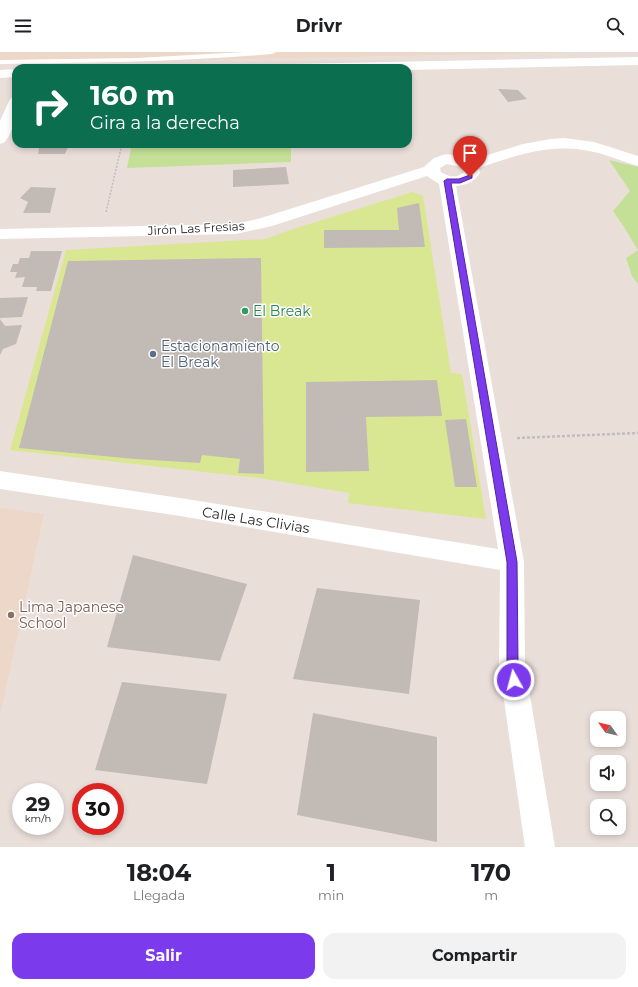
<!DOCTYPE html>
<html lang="es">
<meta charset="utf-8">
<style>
body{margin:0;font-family:Montserrat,sans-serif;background:#f2f2f2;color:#202124;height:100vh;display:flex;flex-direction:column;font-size:15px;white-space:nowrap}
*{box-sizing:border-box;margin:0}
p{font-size:13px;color:#757577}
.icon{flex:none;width:22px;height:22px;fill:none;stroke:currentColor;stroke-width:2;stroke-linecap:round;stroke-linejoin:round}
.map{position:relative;height:795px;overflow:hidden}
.sheet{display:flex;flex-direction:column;background:#fff;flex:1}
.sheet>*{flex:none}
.banner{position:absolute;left:12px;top:12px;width:400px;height:84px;border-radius:12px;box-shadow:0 2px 6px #0003;background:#0b6e4f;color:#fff;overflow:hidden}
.needle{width:26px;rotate:304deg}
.fabs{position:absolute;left:590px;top:659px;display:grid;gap:8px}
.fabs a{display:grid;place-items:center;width:36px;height:36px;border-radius:8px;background:#fff;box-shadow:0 2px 6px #0003;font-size:20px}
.speed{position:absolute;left:12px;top:731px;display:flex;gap:8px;font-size:20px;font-weight:700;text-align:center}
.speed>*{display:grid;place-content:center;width:52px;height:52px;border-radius:50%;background:#fff;box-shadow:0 2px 6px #0003;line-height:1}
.speed small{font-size:10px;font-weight:400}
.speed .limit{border:6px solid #d22;background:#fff;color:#111}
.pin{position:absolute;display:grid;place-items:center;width:34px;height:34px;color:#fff;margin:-41px -17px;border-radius:50% 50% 50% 0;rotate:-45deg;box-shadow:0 0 4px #0007}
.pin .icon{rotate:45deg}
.me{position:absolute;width:44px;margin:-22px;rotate:353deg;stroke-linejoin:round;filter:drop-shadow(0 0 3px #0008)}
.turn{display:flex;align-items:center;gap:14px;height:84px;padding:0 12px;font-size:18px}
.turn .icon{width:52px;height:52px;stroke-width:2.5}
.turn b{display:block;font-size:28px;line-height:34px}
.eta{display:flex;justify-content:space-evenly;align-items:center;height:68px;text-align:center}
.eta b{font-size:24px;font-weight:700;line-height:28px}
.button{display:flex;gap:8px;margin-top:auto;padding:8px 12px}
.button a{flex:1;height:46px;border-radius:12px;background:#7c3aed;color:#fff;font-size:16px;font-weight:700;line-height:46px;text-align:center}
.button a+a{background:#f2f2f2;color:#202124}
header{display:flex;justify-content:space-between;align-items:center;height:52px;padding:0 12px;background:#fff;font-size:18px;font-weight:700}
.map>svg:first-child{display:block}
</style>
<header><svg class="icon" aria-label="menu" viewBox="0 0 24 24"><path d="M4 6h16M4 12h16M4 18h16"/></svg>Drivr<svg class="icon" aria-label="search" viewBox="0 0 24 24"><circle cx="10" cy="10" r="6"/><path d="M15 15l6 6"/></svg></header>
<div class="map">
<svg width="638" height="795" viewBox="0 0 638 795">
<rect width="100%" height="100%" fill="#eaded9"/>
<path fill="#ecd7c8" d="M0 0H581L0 12Z
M0 456 44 462 0 663Z"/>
<path fill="#c3e096" d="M132 92H291V110L127 116Z
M609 108 638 115V232L632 224 626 206 638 198 624 175 613 159 630 139Z"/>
<path fill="#dae792" d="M412 140 423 144 451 321 462 322 486 467 348 451 349 441 259 426 10 398 66 198 266 187 290 178Z"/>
<path fill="#c2bab5" d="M498 37 518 38 527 47 508 50Z
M40 92H69L65 102H38Z
M286 115 289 132 233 135V118Z
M31 135 56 136 50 161H23L28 150 20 146Z
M419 151 425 195 324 196V178H399L397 156Z
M31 199H62L51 239H36L37 235H22L25 225 15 226 17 220H10L13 212H18L20 206H29Z
M261 206 264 422 238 421 240 407 202 403 200 411 135 407 19 396 68 209Z
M28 245 22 265 0 266V246Z
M0 267 5 274 22 273 16 292 3 297 0 303Z
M437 328 442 364 366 365 369 419 306 420V330Z
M466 367 477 435H455L445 368Z
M133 503 247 532 220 609 107 595Z
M317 536 420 548 409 642 293 627Z
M122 630 227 642 207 732 95 718Z
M313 661 437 685V790L297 763Z"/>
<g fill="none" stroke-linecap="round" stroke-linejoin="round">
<path stroke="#bebebe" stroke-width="1.5" stroke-dasharray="2 1.5" stroke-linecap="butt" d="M106 160 122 92"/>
<path stroke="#bebebe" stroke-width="2.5" stroke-dasharray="3 2" stroke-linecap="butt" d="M517 386 638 381"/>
<path fill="#fff" fill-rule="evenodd" d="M245 0H276L272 2C181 10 91 11 0 12V8L136 6Z"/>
<path fill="#fff" fill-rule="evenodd" d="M638 5V13L408 18V16H281L283 13 288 12Z
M16 17V25L0 26V18Z
M16 45C16 61 15 76 5 90L0 92V69L9 49 11 46Z
M564 86 594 90 638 104V114C623 110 609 103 594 100 553 90 516 103 479 116L480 121C474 130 467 133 456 134L524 510 525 613 555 795H525L499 613 500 518 180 464 0 437V419L180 446 498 497 439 132 427 124 272 174 236 182 0 187V177L236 172 261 166 424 115 434 106 446 102 459 104 472 108 523 92 551 87ZM447 112 461 115 464 120C456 127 449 125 441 120L440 116Z"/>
</g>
<path fill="#7c3aed" stroke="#51269a" d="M470 123H472V126L460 131H451L517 510 518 613 520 628 518 632 514 633 511 632 507 613V510L444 129 447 127H459Z"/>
<circle fill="#2e9e5b" stroke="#fff" stroke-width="1.5" cx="245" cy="259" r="4"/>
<circle fill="#5c6f8a" stroke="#fff" stroke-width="1.5" cx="153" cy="302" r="4"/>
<circle fill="#8d6e63" stroke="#fff" stroke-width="1.5" cx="11" cy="563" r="4"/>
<g text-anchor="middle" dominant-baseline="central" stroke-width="3" stroke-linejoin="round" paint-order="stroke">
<g font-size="12" fill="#282828" stroke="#fff">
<text transform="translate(196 176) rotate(-3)">Jirón Las Fresias</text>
</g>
<g font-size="14" fill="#27864d" stroke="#fff" text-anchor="start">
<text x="253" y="259">El Break</text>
</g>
<g font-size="14" fill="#4e5e75" stroke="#fff" text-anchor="start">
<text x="161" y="294">Estacionamiento<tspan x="161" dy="16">El Break</tspan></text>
</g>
<g font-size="14" fill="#282828" stroke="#fff">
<text transform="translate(256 468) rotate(9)">Calle Las Clivias</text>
</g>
<g font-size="14" fill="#785e54" stroke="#fff" text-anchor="start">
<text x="19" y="555">Lima Japanese<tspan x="19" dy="16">School</tspan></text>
</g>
</g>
</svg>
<div class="fabs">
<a><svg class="needle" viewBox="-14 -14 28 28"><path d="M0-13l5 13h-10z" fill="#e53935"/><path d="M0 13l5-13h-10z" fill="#757577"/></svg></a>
<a><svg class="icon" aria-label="sound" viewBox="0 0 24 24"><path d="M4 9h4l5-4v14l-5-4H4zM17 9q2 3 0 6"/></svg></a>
<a><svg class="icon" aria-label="search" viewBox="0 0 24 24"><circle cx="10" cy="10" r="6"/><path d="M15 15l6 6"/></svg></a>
</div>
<div class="speed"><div>29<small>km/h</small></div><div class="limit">30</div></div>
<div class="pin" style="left:470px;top:125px;background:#d93025"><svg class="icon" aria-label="arrive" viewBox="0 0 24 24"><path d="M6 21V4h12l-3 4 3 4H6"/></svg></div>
<svg class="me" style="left:514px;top:628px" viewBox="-20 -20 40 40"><circle r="17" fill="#7c3aed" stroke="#fff" stroke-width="3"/><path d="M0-11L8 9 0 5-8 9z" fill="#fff"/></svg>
<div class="banner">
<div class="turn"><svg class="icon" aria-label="right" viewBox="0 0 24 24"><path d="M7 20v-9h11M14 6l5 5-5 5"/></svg><div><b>160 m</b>Gira a la derecha</div></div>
</div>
</div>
<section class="sheet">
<div class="eta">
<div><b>18:04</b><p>Llegada</p></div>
<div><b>1</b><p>min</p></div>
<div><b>170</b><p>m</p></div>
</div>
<div class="button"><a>Salir</a><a>Compartir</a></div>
</section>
